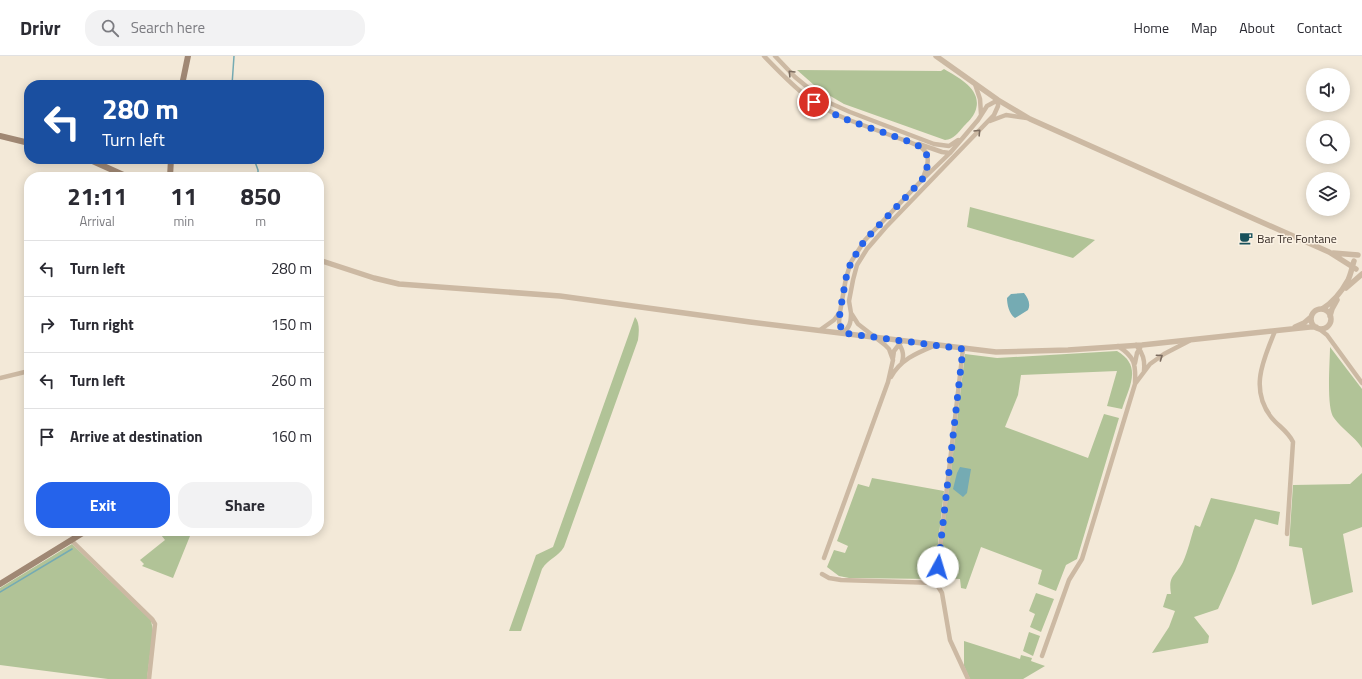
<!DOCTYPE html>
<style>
body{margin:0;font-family:"Titillium Web",sans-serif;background:#f2f2f3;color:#2b2b33;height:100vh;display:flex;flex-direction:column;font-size:15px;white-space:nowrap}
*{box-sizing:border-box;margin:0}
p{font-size:13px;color:#7c7c81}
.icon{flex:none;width:22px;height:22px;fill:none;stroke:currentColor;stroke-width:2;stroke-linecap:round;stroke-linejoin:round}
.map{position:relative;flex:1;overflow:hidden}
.details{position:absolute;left:24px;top:116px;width:300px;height:364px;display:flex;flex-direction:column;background:#fff;border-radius:16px;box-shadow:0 2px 10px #0003}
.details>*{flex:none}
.guide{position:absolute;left:24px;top:24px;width:300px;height:84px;border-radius:16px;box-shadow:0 2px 10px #0003;background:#1a4fa0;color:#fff;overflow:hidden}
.tools{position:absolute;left:1306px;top:12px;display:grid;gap:8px}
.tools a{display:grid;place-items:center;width:44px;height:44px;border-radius:50%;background:#fff;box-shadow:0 2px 10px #0003;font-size:20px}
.pin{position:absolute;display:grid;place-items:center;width:34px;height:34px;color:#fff;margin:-17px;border:2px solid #fff;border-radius:50%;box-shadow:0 1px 4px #0007}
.me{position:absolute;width:44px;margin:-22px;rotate:6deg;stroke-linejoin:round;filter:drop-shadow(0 0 3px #0008)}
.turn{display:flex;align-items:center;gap:14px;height:84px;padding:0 12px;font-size:18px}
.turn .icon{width:52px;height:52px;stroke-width:2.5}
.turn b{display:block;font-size:28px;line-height:34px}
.eta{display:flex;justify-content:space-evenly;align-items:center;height:68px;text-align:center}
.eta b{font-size:24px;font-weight:700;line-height:28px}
.primary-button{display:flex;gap:8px;margin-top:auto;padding:8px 12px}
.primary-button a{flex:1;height:46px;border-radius:16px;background:#2563eb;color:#fff;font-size:16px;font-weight:700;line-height:46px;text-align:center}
.primary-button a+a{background:#f2f2f3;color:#2b2b33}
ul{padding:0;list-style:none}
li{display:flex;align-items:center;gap:12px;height:56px;padding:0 12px;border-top:1px solid #e1e1e2}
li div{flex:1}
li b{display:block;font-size:15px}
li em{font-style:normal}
header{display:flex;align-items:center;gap:24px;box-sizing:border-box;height:56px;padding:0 20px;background:#fff;border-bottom:1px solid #e1e1e2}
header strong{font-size:19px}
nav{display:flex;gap:22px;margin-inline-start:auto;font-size:14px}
.search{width:280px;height:36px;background:#f2f2f3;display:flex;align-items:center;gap:10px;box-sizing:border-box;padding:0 14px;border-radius:16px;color:#7c7c81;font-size:15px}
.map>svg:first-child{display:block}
</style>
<header>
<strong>Drivr</strong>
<div class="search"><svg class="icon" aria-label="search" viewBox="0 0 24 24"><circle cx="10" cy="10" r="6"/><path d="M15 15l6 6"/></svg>Search here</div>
<nav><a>Home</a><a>Map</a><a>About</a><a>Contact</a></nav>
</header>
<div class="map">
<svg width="1362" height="623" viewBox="0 0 1362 623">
<rect width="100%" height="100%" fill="#f3e9d8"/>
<path fill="#b1c397" d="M944 13C959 22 984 34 975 56 973 61 968 66 964 70 958 77 954 83 945 84L844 48 827 38 814 29 797 14 941 15Z
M970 151 1095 184 1073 202 967 171Z
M635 261C640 267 639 276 638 284L564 491C558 501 548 503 542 513L521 575H509L536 499 553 491Z
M1330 291 1362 333V392C1354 380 1342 373 1334 362 1326 352 1330 306 1330 291Z
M1117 295C1143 310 1129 331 1122 353L1107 350 1117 315 1021 319 1018 339 1005 371 1088 402 1104 358 1119 362 1077 503 1066 509 1056 535 1038 528 1042 514 981 491 966 533 961 532 960 523 938 522 965 298 997 302Z
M1362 417V471L1343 478 1353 536 1312 549 1302 492 1289 490 1293 429 1350 428Z
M872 422 944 435 934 523 849 522 839 520 827 511 834 494 845 497 848 490 837 485 858 428 869 431Z
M1211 442 1280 456 1278 469 1255 463 1235 515 1218 553 1194 561 1209 580 1208 587 1152 597 1169 571 1175 555 1163 551 1167 538H1171C1168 519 1175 521 1183 506 1188 495 1191 481 1195 469L1200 471Z
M158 475H192L173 522 142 510 144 508 140 504 165 484Z
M72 488 151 564 153 575 147 623H108L0 609V532Z
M1036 537 1054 543 1041 576 1030 571 1035 558 1029 555Z
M1029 576 1040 580 1033 600 1023 595Z
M964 585 1020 603 1021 599 1032 602 1031 605 1045 610 1023 623H970L964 610Z"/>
<path fill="#75abb3" d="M1024 237C1028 242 1031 248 1028 254L1015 262C1009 258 1007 248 1007 242L1011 238Z
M960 411 971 413 967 437 963 441 953 433 957 417Z"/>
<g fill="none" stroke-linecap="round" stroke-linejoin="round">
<path stroke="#75abb3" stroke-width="1.5" d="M232 29 234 0
M254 103 258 114V121
M0 536 72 493"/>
<path stroke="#ccb9a3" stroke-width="4.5" d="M764 0C792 29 811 49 849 64 865 70 882 76 898 82 906 85 917 88 923 93 932 101 926 113 923 122
M775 0 795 21 823 44 850 56 934 88 949 90 958 84
M975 28 980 43 981 58
M990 65 1006 59 1027 62
M919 88 942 96 950 97
M840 257 839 266 843 277C850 271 851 266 851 257
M1318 272 1327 279 1362 327
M820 274 834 264 840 256 846 222 851 206 865 184 922 124 950 97 978 64 987 50 998 44V50L994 59 886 171 867 193 857 209 853 224 849 245 851 257 858 268 885 289 889 293 893 304 888 326 824 502
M1275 275C1264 303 1249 332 1271 361 1278 370 1288 375 1293 386L1287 478
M897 284C901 291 905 297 902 306
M1136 289C1143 297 1145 304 1144 315
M963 293 936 527 942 537 950 584 968 623
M893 302 894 295 901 286
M1135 307 1137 297 1140 292
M891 321C901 303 917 297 936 289
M0 322 29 315
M1135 328 1150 308 1164 298 1189 285
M71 484 152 563 155 568 149 623
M822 518 829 522 841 524 936 527
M1042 600 1069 524 1082 503 1135 328C1136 308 1135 301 1118 290"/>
<path stroke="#ccb9a3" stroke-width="5.5" d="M936 0 998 44 1030 63 1329 196 1356 213
M1333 197 1358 199
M319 204 374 222 399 228 560 240 750 266 996 296 1068 294 1142 289 1310 271H1316
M1346 232 1362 218
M1322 253C1332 247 1342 235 1348 224 1351 218 1352 211 1354 205
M1311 263a10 10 0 1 1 20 0a10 10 0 1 1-20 0Z
M1330 260 1332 253 1337 244
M1295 271 1304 267 1311 261"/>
<path stroke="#a08874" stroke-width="6" d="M182 29 188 0
M0 80 29 87
M88 103 128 121
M170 121 171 103
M0 528 86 475"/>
</g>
<defs><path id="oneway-chevron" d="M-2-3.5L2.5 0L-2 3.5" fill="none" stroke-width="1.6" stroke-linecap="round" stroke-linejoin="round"/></defs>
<g stroke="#7a6b5e">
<use href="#oneway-chevron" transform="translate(791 17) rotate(-134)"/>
<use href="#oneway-chevron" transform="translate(978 76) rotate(-46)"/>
<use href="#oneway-chevron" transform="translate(1160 301) rotate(-35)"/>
</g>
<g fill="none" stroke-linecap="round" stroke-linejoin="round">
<path stroke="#2563eb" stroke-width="7" stroke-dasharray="0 12.6" d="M814 46C837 63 867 70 893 80 903 83 914 87 922 92 924 94 926 97 927 100 930 107 925 117 922 124L865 184 851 206 846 222 840 256 839 266 843 277 963 293 938 511"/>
</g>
<defs>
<g id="cafe-bare" transform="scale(1.08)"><path d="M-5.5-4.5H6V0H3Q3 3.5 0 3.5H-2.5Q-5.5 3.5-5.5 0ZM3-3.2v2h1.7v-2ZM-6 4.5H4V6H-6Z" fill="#18515b" stroke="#fbf2e4" stroke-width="2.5" paint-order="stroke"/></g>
</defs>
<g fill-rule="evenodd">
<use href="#cafe-bare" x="1246" y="182"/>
</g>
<g text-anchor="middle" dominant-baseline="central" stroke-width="3" stroke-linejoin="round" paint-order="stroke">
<g font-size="12" fill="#372c26" stroke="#fbf2e4" text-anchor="start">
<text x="1257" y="182">Bar Tre Fontane</text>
</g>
</g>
</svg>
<div class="tools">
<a><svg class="icon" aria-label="sound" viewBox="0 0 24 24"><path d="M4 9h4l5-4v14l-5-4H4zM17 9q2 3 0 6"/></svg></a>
<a><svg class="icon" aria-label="search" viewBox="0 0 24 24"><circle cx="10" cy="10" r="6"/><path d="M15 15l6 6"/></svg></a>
<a><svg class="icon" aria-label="layers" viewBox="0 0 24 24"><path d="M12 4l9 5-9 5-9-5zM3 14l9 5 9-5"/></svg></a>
</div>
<div class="pin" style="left:814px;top:46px;background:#d93025"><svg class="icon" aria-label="arrive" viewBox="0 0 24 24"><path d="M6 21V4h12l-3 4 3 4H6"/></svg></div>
<svg class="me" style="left:938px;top:511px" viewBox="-20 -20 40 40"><circle r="19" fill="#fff"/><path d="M0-13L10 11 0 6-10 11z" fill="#2563eb"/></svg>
<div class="guide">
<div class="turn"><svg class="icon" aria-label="left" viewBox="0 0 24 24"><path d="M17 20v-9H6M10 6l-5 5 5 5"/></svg><div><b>280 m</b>Turn left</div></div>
</div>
<section class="details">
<div class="eta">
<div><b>21:11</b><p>Arrival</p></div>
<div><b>11</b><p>min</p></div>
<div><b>850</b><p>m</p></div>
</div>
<ul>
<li><svg class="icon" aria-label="left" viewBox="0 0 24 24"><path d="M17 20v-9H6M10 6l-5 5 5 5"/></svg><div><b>Turn left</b></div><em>280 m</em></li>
<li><svg class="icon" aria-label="right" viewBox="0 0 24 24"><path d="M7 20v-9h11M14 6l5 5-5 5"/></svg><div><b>Turn right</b></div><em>150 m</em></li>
<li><svg class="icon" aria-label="left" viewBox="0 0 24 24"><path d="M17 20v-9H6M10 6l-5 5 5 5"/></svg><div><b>Turn left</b></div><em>260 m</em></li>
<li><svg class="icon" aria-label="arrive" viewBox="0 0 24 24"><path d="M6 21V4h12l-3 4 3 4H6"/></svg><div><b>Arrive at destination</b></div><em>160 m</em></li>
</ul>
<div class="primary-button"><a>Exit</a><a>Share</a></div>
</section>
</div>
